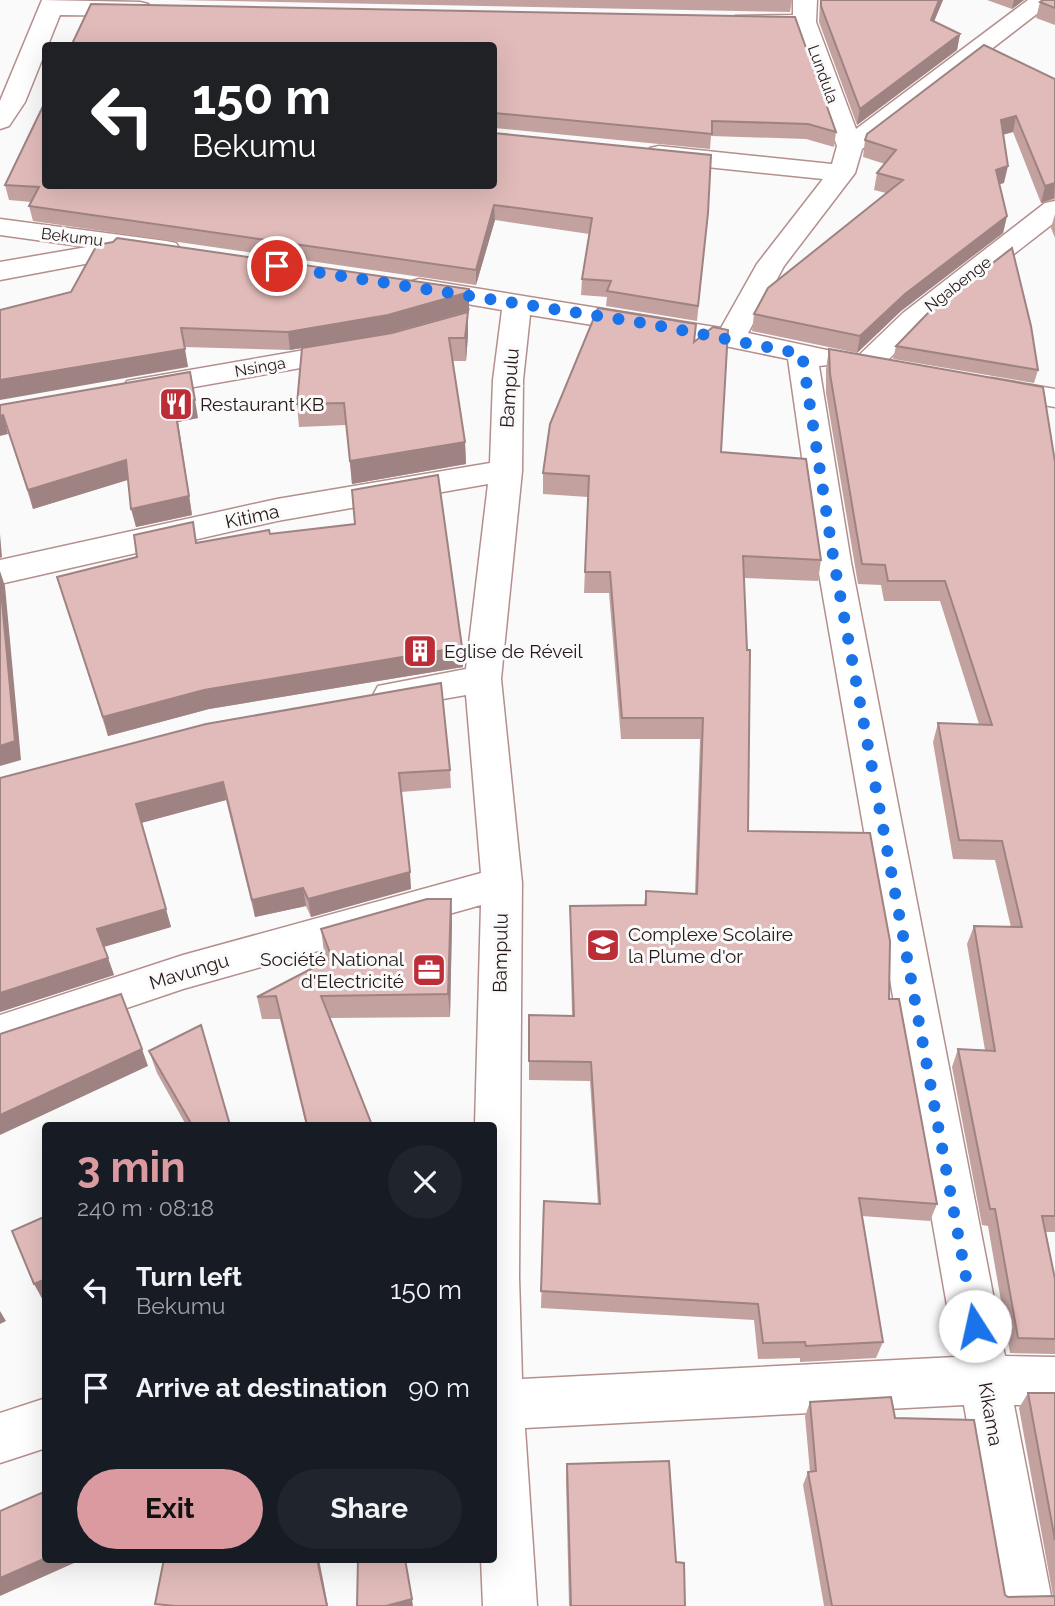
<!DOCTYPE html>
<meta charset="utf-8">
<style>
body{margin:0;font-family:Raleway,sans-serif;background:#20242c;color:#f1f3f6;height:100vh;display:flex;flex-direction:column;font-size:26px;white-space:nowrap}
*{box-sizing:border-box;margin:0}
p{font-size:23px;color:#9ea1a6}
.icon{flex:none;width:38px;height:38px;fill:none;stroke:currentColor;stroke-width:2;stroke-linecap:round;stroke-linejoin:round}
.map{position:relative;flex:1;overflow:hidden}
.side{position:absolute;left:42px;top:1122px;width:455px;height:441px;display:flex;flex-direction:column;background:#171b24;border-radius:7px;box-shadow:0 7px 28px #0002}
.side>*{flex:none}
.top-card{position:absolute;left:42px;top:42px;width:455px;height:147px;border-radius:7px;box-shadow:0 7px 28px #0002;background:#202124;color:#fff;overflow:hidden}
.pin{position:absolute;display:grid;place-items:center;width:60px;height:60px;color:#fff;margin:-30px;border:4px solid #fff;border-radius:50%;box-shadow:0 2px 7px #0007}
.me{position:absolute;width:77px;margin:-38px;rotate:350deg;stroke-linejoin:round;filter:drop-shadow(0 0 5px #0008)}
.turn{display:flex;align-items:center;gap:24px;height:147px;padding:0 35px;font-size:32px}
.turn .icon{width:91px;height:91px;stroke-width:2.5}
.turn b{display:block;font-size:49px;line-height:60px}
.round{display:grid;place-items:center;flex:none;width:74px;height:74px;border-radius:37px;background:#20242c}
.overview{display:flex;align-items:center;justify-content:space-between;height:119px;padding:0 35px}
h1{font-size:42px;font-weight:700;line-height:52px;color:#da9aa0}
.primary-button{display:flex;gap:14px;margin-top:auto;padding:14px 35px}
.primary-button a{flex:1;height:80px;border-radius:42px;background:#da9aa0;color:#111;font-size:28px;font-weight:700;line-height:80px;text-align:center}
.primary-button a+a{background:#20242c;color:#f1f3f6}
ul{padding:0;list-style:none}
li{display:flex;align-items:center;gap:21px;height:98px;padding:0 35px}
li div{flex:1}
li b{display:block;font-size:26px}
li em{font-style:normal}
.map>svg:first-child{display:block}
</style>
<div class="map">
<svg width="1055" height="1606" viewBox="0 0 1055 1606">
<rect width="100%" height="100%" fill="#fafafa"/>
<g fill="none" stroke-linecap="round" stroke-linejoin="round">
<g stroke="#b38f8d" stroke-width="3">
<path id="street" d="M42 0 140 2 148 4 152 9 148 14 140 16 60 15 25 102 9 126 0 129V101Z
M793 0H817L816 22 856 129 1028 0H1055L862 149 855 173 784 266 748 333 836 352 840 358 836 364 819 366 851 562 1005 1356 1055 1357V1405H1014L1053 1606H999L964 1405 525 1428 537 1606H483L481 1559H494V1125H475L481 905 183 989 0 1051V1015L183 955 481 873 466 695 391 708 378 704 373 695 378 686 466 669 488 484 277 521 0 584V560L277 499 490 463 493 380 502 310 409 294 405 288 409 282 419 279 721 328 757 264 823 179 659 162 650 160 646 154 650 148 659 146 832 164 837 146 795 29 743 28 735 26 731 21 735 16 793 15ZM530 315 730 347 788 359 817 562 956 1357 522 1379 519 1277 522 883 501 679 522 471 523 380Z
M1055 201V222L923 325 876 372 865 375 854 372 850 366 854 360 903 313 1045 203Z
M0 219 166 241 176 243 180 249 176 255 166 257 119 251 116 258 106 260 0 280V262L87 247 0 235Z
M351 342 362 345 366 351 362 357 138 397 127 395 123 388 127 381 138 379Z
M992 378 1055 389V407L981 394 977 387 981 380Z
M46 1398V1448L0 1463V1413Z"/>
</g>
<use href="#street" fill="#fff" fill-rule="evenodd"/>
</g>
<path fill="#c2a19f" d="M174 0H792L790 12Z
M820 0H943L934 21 960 34 957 50 857 125 819 22Z
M987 0H1024L1012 9Z
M1055 0V25L1036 18 1040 2Z
M795 17 836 132 834 147 806 139 711 136 710 149 494 128V46Z
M1055 79V199L1041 203 1013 132 1003 135 1004 183 999 184 1007 216 1003 233 901 311 857 353 752 331 754 314 886 193 874 190 877 173 885 164 863 157 865 140Z
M5 185 708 213 697 321 606 306 607 297 581 295 582 279 589 234 495 220 476 285 33 221 29 206 31 202 9 200Z
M1055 214V238L1051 228Z
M470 308 469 311 390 333 468 335 466 361H452L465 442 466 464 352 484 346 425 299 427 297 404 382 335 290 350 184 347 188 367 0 310Z
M694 342 721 452 821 560 818 581 744 578 748 831 889 999 937 1204 930 1221 862 1216 883 1342 876 1358 800 1362V1358L758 1359 754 1320 541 1308 544 1201 598 1204 590 1081 529 1080V1015L572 1016 570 926V906L644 905 646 891 695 894 700 739H621L609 593H584L588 497 543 494V473Z
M896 346 1038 370 1034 383 893 359Z
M829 349 1055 462V1232H1046L1055 1279V1354L1010 1353 988 1226 982 1225 952 1067 958 1049 985 1050 967 944 974 926 1011 927 995 860 953 859 933 742 938 723 979 724 940 601H884L881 585 858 584 826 393V369Z
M0 405 198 418 178 422 192 515 136 527 128 480 33 509Z
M270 534 462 647 463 667 209 709 108 736 57 577 197 543Z
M450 770 451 788 401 792 411 889 311 917 306 906 255 917 226 800 141 823 171 927 104 947 114 975 0 1012V778Z
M451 899 452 922 450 1017 330 1018 372 1125H306L280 1019H262L257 997 328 961 324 952 321 929Z
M149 1051 230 1125H186L157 1073Z
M1028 1393H1055V1606H824L803 1485 808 1472H810L805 1416 810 1402 895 1418 1005 1595 1008 1597 1053 1596 1019 1408Z
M567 1464 676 1562 685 1606H569L566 1478Z"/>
<path fill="#9e8382" d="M939 0H943L928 36 931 20Z
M1014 0H1024L1012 9Z
M960 34 957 50 857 125 860 109Z
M1016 116 1013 132 997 136 1001 120Z
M1008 166 1004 183 992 186 996 170Z
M1055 183 1054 198 1041 203 1045 186Z
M494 205 495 220 476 285V270Z
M1007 216 1003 233 901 311 857 353 860 336 905 294Z
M469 289V311L389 333 290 350 288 332Z
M468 312V335L466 361 465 338Z
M185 349 188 367 0 400V380Z
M195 400 198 418 178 422 192 515 136 527 131 509 174 403Z
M3 415 8 434 0 436V416Z
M465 442 466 464 352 484 350 461Z
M126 460 130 479 33 509 28 490Z
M0 534 2 557 0 558Z
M0 571 5 586 21 760 0 766Z
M462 647 463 667 209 709 108 736 103 717 204 690Z
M223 782 226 800 141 823 136 804Z
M410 872 411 889 311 917 308 899Z
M303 888 306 906 255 917 252 900Z
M451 899 452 922 450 1017 448 994Z
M166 909 171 927 103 947 97 929Z
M108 958 114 975 0 1012V993Z
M142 1049 148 1066 0 1135V1115Z
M46 1279V1303L45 1304 34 1284Z
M0 1311 6 1321 0 1324Z
M46 1558V1559H83L0 1596V1578Z
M317 1559H319L328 1606H327Z
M412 1599 413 1606H386Z"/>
<path fill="#e1bbb9" stroke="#9e8382" stroke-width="2" d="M821 0H939L931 20 960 34 860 109 821 6Z
M1043 0H1055V8L1040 2Z
M91 4 795 17 836 132 808 124 712 121V134L494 113V46H71Z
M984 45 1055 79V183L1045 186 1016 116 1001 120 1008 166 996 170 1007 216 905 294 860 336 754 314 768 288 903 180 877 173 896 150 865 140 867 134Z
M46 100V186H494V133L711 155 708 213 698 306 607 291 611 281 582 279 592 218 494 205 476 270 29 206 39 187 5 185Z
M117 238 469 289V292L388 315 288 332 181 328 185 349 0 380V310L71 292 97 245 113 242Z
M1012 248 1031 326 1038 370 896 346 927 314Z
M598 308 696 324 694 342 713 327 728 330 721 452 806 459 821 560 743 556 747 650H750L748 831 870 833 890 941 889 999H899L937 1204 859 1198 883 1342 806 1346 805 1342 763 1343 758 1304 541 1291 544 1201 600 1204 591 1062 529 1061V1015L574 1016 570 906 646 905V891L697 894 703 718H622L610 572H585L589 476 543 473 550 424Z
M468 312 465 338H449L465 442 350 461 344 403 297 404 302 348 392 333Z
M829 349 1043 387 1055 462V1216H1042L1055 1279V1339L1018 1338 995 1209H990L958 1049 995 1051 974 926 1022 927 1002 841 959 840 938 723 992 725 945 581H888L885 565 862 564 830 374Z
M190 372 195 400 174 403 189 496 131 509 126 460 28 490 3 415 0 416V405Z
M438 475 462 647 204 690 103 717 57 577 137 557 134 535 193 522 196 543 269 530 270 534 355 524 352 490Z
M0 580 15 741 0 746Z
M441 683 450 770 399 773 410 872 308 899 303 888 252 900 223 782 136 804 166 909 97 929 108 958 0 993V778L206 724Z
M427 899H451L448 994 321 996 372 1125H307L276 996 257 997 332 958 321 929Z
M121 994 142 1049 0 1115V1034Z
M201 1025 230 1125H192L149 1051Z
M46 1216V1279L34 1284 12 1231Z
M1028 1393H1055V1540Z
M891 1397 895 1418 974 1420 1005 1595 1008 1597 1055 1596V1606H832L808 1472 816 1471 810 1402Z
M669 1461 676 1562 684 1563 685 1606H571L567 1464Z
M46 1491V1558L0 1578V1511Z
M164 1559H317L327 1606H175L155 1604Z
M358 1559H405L412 1599 386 1606H357Z"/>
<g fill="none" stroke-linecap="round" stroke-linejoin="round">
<path stroke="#1a73e8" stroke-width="12" stroke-dasharray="0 21.6" d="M277 266 650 324 802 354 834 562 975 1326"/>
</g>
<defs>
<g id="restaurant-square" transform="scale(1.75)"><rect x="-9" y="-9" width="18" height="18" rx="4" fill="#bd2d38" stroke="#fafafa"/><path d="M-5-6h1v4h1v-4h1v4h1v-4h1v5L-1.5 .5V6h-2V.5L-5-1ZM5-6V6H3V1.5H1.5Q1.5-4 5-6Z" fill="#fff"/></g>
<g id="building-square" transform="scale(1.75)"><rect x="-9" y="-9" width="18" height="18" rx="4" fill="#bd2d38" stroke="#fafafa"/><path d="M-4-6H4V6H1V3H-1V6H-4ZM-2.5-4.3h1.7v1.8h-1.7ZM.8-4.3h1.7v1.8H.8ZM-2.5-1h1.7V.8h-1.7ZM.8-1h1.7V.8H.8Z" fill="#fff"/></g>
<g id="school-square" transform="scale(1.75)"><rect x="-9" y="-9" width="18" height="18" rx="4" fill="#bd2d38" stroke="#fafafa"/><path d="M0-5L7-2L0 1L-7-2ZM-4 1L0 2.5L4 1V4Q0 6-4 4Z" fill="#fff"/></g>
<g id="office-square" transform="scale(1.75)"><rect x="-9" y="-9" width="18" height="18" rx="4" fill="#bd2d38" stroke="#fafafa"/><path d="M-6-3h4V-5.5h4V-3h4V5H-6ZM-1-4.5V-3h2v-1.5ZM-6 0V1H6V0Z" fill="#fff"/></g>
</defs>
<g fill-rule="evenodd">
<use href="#restaurant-square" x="176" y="404"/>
<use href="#building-square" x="420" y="651"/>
<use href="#school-square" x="603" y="945"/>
<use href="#office-square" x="429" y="970"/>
</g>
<g text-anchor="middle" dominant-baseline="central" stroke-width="6" stroke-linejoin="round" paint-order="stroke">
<g font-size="16" fill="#271918" stroke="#fafafa">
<text transform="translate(823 74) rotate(70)">Lundula</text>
<text transform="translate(72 237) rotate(7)">Bekumu</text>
<text transform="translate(958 284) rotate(-38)">Ngabenge</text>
<text transform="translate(260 367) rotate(-10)">Nsinga</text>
</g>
<g font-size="19" fill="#271918" stroke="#fafafa">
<text transform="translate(509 388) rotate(-86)">Bampulu</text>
<text transform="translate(252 516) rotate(-12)">Kitima</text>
<text transform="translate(500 953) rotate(-89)">Bampulu</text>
<text transform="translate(189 971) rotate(-17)">Mavungu</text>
<text transform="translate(991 1414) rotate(80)">Kikama</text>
</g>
<g font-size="19" fill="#271918" stroke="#fafafa" text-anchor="start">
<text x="200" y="404">Restaurant KB</text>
<text x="444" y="651">Eglise de Réveil</text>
<text x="628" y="934">Complexe Scolaire<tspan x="628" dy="22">la Plume d'or</tspan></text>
<text x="404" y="959" text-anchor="end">Société National<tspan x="404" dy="22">d'Electricité</tspan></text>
</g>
</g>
</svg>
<div class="pin" style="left:277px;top:266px;background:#d93025"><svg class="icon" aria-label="arrive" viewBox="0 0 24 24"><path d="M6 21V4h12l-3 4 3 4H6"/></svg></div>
<svg class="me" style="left:975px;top:1326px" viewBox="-20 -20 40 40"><circle r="19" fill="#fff"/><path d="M0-13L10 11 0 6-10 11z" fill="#1a73e8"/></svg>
<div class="top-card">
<div class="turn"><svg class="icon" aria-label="left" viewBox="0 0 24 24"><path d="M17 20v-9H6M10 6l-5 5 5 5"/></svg><div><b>150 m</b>Bekumu</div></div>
</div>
<section class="side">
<div class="overview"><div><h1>3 min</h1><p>240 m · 08:18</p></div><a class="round"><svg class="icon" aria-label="close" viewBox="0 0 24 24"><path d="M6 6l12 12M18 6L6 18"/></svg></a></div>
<ul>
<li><svg class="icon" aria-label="left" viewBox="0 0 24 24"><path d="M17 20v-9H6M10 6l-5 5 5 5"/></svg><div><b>Turn left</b><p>Bekumu</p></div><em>150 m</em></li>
<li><svg class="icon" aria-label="arrive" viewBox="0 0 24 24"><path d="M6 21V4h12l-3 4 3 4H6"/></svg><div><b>Arrive at destination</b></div><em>90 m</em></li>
</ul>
<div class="primary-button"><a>Exit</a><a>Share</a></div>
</section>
</div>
